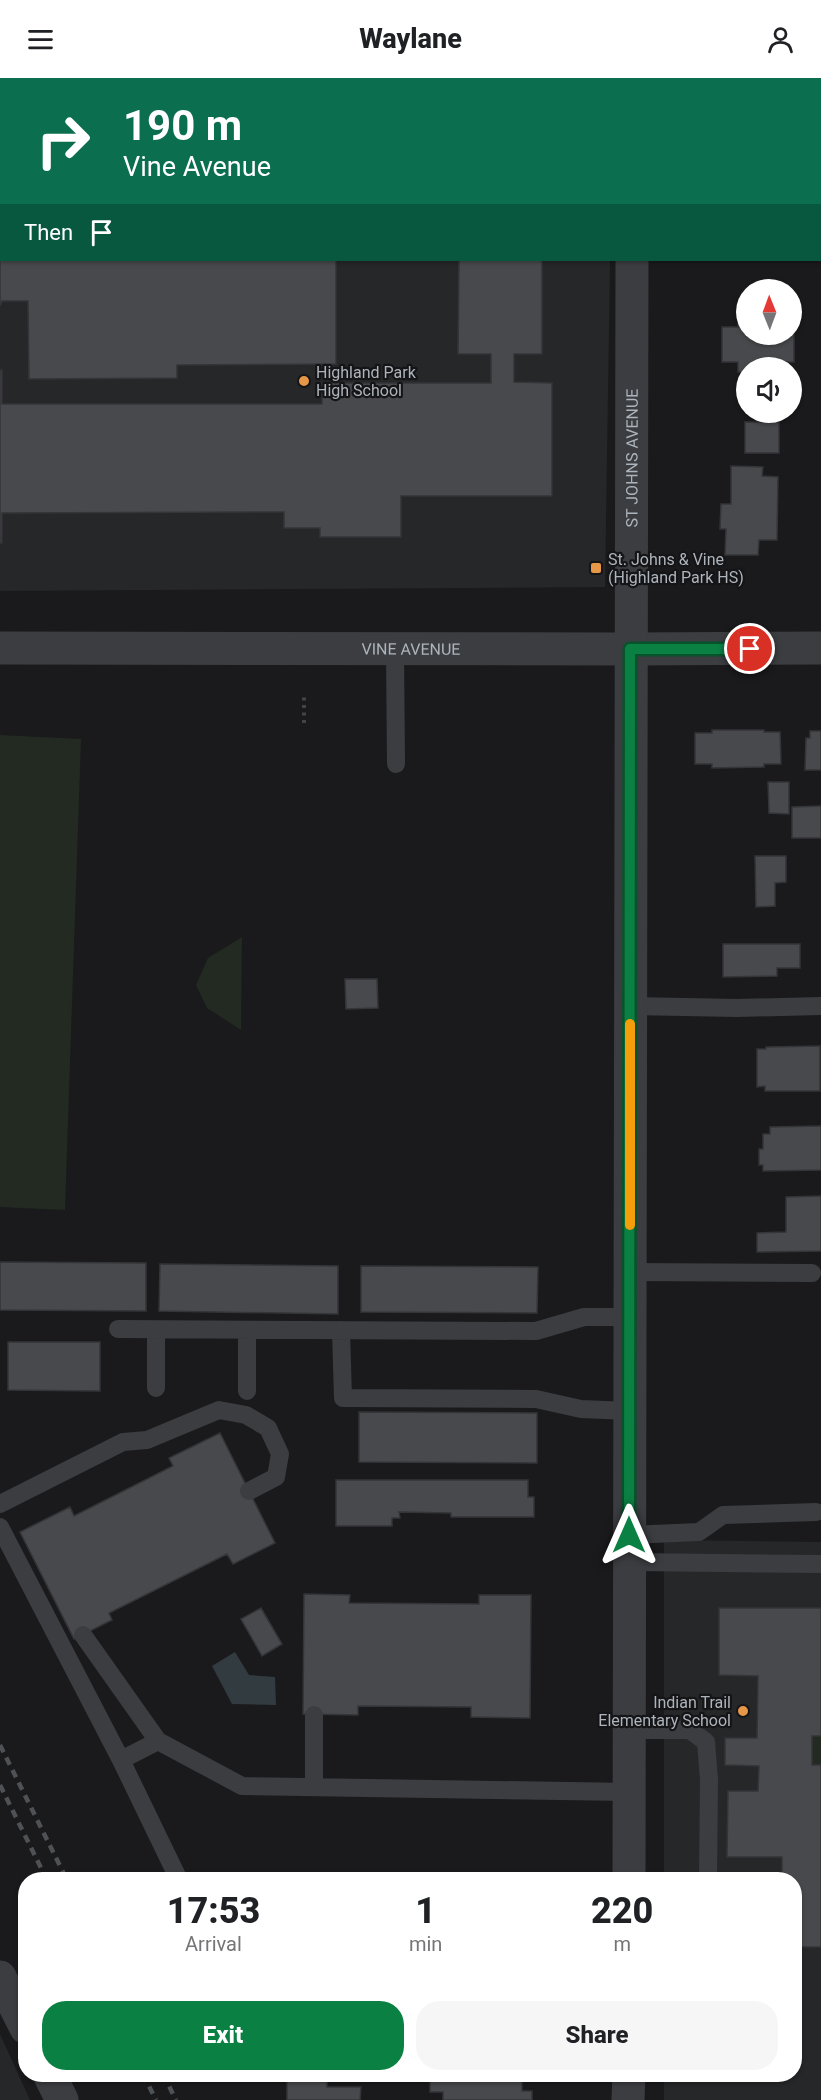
<!DOCTYPE html>
<style>
body{margin:0;font-family:Roboto,sans-serif;background:#f6f6f6;color:#202124;height:100vh;display:flex;flex-direction:column;font-size:22px;white-space:nowrap}
*{box-sizing:border-box;margin:0}
p{font-size:20px;color:#757577}
.icon{flex:none;width:33px;height:33px;fill:none;stroke:currentColor;stroke-width:2;stroke-linecap:round;stroke-linejoin:round}
.map{position:relative;flex:1;overflow:hidden}
.panel{position:absolute;left:18px;top:1794px;width:784px;height:210px;display:flex;flex-direction:column;background:#fff;border-radius:24px;box-shadow:0 2px 4px #0004}
.panel>*{flex:none}
.hud{position:absolute;left:0px;top:0px;width:822px;height:183px;box-shadow:0 2px 4px #0004;background:#0b6e4f;color:#fff;overflow:hidden}
.needle{width:39px;rotate:359deg}
.buttons{position:absolute;left:736px;top:201px;display:grid;gap:12px}
.buttons a{display:grid;place-items:center;width:66px;height:66px;border-radius:50%;background:#fff;box-shadow:0 2px 4px #0004;font-size:30px}
.pin{position:absolute;display:grid;place-items:center;width:51px;height:51px;color:#fff;margin:-26px;border:3px solid #fff;border-radius:50%;box-shadow:0 2px 6px #0007}
.me{position:absolute;width:66px;margin:-33px;rotate:0deg;stroke-linejoin:round;filter:drop-shadow(0 0 4px #0008)}
.turn{display:flex;align-items:center;gap:21px;height:126px;padding:0 24px;font-size:27px}
.turn .icon{width:78px;height:78px;stroke-width:2.5}
.turn b{display:block;font-size:42px;line-height:51px}
.then{display:flex;align-items:center;height:57px;padding:0 24px;background:#0003;gap:12px;font-size:22px}
.eta{display:flex;justify-content:space-evenly;align-items:center;height:102px;text-align:center}
.eta b{font-size:36px;font-weight:800;line-height:42px}
.primary-button{display:flex;gap:12px;margin-top:auto;padding:12px 24px}
.primary-button a{flex:1;height:69px;border-radius:24px;background:#0b8043;color:#fff;font-size:24px;font-weight:800;line-height:69px;text-align:center}
.primary-button a+a{background:#f6f6f6;color:#202124}
header{display:flex;justify-content:space-between;align-items:center;height:78px;padding:0 24px;background:#fff;font-size:27px;font-weight:800}
.map>svg:first-child{display:block}
</style>
<header><svg class="icon" aria-label="menu" viewBox="0 0 24 24"><path d="M4 6h16M4 12h16M4 18h16"/></svg>Waylane<svg class="icon" aria-label="person" viewBox="0 0 24 24"><circle cx="12" cy="8" r="4"/><path d="M4 21q1-7 8-7t8 7"/></svg></header>
<div class="map">
<svg width="821" height="2022" viewBox="0 0 821 2022">
<rect width="100%" height="100%" fill="#1a1a1c"/>
<path fill="#262729" d="M0 0H609L2 2V182H610L605 509 0 513Z
M664 1462 821 1464V2022H664V1997L795 1996V1802L664 1801Z
M0 1956 30 2022H0Z"/>
<path fill="#222a22" d="M0 657 81 661 65 1132 0 1129Z
M242 859 241 952 207 930 196 907 208 880Z
M812 1658H821V1687H812Z"/>
<path fill="#313b40" d="M235 1574 249 1597 275 1599 276 1627 232 1626 212 1588Z"/>
<path fill="#47494c" stroke="#343538" stroke-width="1.5" d="M0 0H65L2 2V182H336V286L177 287V300L29 301 28 223H2L0 228Z
M201 0H364V2H201Z
M375 0H568L375 2Z
M761 0H803V2H761Z
M459 182H542V276H514V304L552 305V418H401V459H320V450H284V434L2 435V465H0V292H2V326H322V305H491V276H458Z
M738 237H747V256H792V248H794V284H765V290H747V294H738V284H722V249H738Z
M745 344H779V375H745Z
M731 388 763 389 762 398 778 399 777 462H759L758 477H725L726 451H720L721 426H731Z
M712 652H764V654H780L781 686H764V689L712 690V686H695V655H712Z
M810 653H821V692H805L806 660H810Z
M768 704H789V736L769 735Z
M821 728V760H792V729Z
M755 778H786V804L775 805V828L756 829Z
M723 866H800V890H777V898L723 899Z
M345 901H377L378 930 346 931Z
M820 968V1013H765V1008L757 1009V971H766V969Z
M821 1048V1092L763 1093V1087H759V1071H763V1056H770V1049Z
M821 1118V1173L757 1174V1155L786 1154V1119Z
M0 1184 146 1185V1233L0 1232Z
M160 1186 338 1188V1236L159 1233Z
M361 1188 538 1189 537 1235 361 1234Z
M8 1264H100V1313L8 1312Z
M359 1334 537 1335V1385L359 1384Z
M220 1355 275 1465 233 1486 227 1476 109 1535 112 1542 74 1561 20 1454 70 1429 74 1438 173 1388 169 1380Z
M336 1402H528V1419H534V1439H451V1435L399 1434 400 1440H392V1448H336Z
M304 1516 350 1517 349 1525 479 1526V1517H531L530 1640 471 1639V1629L358 1628V1637L303 1636Z
M261 1530 282 1566 262 1578 241 1541Z
M719 1530H821V1658H812V1687H821V1869H795V1802H782V1779H727L728 1713H758L759 1688 725 1687V1660H757L758 1598 719 1597Z
M268 1796H498V1802H268Z
M258 1996H327V2009H361L360 2022H287V1999H258Z
M430 1996H522V2013H532V2022H443V2014H430Z"/>
<g fill="none" stroke-linecap="round" stroke-linejoin="round">
<path stroke="#414448" stroke-width="4" stroke-dasharray="3 4.5" stroke-linecap="butt" d="M304 645V615"/>
<path stroke="#3b3d41" stroke-width="18" d="M395 571 396 686
M630 928 737 930 821 928
M630 1194 812 1195
M118 1251 536 1253 584 1239H630
M341 1252 343 1320 536 1321 581 1331 629 1333
M156 1310V1252
M247 1313V1252
M0 1426 123 1364 147 1362 219 1332 246 1337 268 1350 280 1376 276 1399 249 1413
M0 1449 121 1682 179 1802
M629 1457 699 1454 723 1437 816 1434
M629 1484 821 1486
M83 1557 158 1663 242 1708 629 1714
M629 1652H690L706 1664 709 1701 708 1802
M121 1682 158 1663
M314 1708V1637"/>
<path stroke="#3b3d41" stroke-width="33" d="M631 571 821 570"/>
<g stroke="#3b3d41" stroke-width="33">
<path d="M633 2V0"/>
<path id="s1" d="M0 570 631 571"/>
<path id="s2" d="M629 1802 632 182"/>
<path d="M0 1899 26 1950"/>
<path d="M49 1996 62 2022"/>
<path d="M628 2022 629 1996"/>
</g>
<path stroke="#4e5156" stroke-width="4.5" stroke-dasharray="8 6" stroke-linecap="butt" d="M0 1667 67 1802
M0 1707 47 1802
M143 1996 156 2022
M163 1996 176 2022"/>
</g>
<g fill="none" stroke-linecap="round" stroke-linejoin="round">
<g stroke="#07532c" stroke-width="15">
<path id="route" d="M629 1457 630 571H750"/>
</g>
<use href="#route" stroke="#0b8043" stroke-width="10"/>
<path stroke="#f59e0b" stroke-width="10" d="M630 1147V946"/>
</g>
<g fill="#e69748" stroke="#151517" stroke-width="2">
<circle cx="304" cy="303" r="6"/>
<rect x="590" y="484" width="12" height="12" rx="3"/>
<circle cx="743" cy="1633" r="6"/>
</g>
<g text-anchor="middle" dominant-baseline="central" stroke-width="4.5" stroke-linejoin="round" paint-order="stroke">
<g font-size="16" fill="#adb4bb" stroke="#151517" text-anchor="start">
<text x="316" y="294">Highland Park<tspan x="316" dy="18">High School</tspan></text>
<text x="608" y="481">St. Johns &amp; Vine<tspan x="608" dy="18">(Highland Park HS)</tspan></text>
<text x="731" y="1624" text-anchor="end">Indian Trail<tspan x="731" dy="18">Elementary School</tspan></text>
</g>
<g font-size="16" fill="#adb4bb" stroke="#151517">
<text stroke="none"><textPath href="#s2" startOffset="1422">ST JOHNS AVENUE</textPath></text>
<text stroke="none"><textPath href="#s1" startOffset="411">VINE AVENUE</textPath></text>
</g>
</g>
</svg>
<div class="buttons">
<a><svg class="needle" viewBox="-14 -14 28 28"><path d="M0-13l5 13h-10z" fill="#e53935"/><path d="M0 13l5-13h-10z" fill="#757577"/></svg></a>
<a><svg class="icon" aria-label="sound" viewBox="0 0 24 24"><path d="M4 9h4l5-4v14l-5-4H4zM17 9q2 3 0 6"/></svg></a>
</div>
<div class="pin" style="left:750px;top:571px;background:#d93025"><svg class="icon" aria-label="arrive" viewBox="0 0 24 24"><path d="M6 21V4h12l-3 4 3 4H6"/></svg></div>
<svg class="me" style="left:629px;top:1457px" viewBox="-20 -20 40 40"><path d="M0-17L14 15 0 8-14 15z" fill="#0b8043" stroke="#fff" stroke-width="4"/></svg>
<div class="hud">
<div class="turn"><svg class="icon" aria-label="right" viewBox="0 0 24 24"><path d="M7 20v-9h11M14 6l5 5-5 5"/></svg><div><b>190 m</b>Vine Avenue</div></div>
<div class="then">Then<svg class="icon" aria-label="arrive" viewBox="0 0 24 24"><path d="M6 21V4h12l-3 4 3 4H6"/></svg></div>
</div>
<section class="panel">
<div class="eta">
<div><b>17:53</b><p>Arrival</p></div>
<div><b>1</b><p>min</p></div>
<div><b>220</b><p>m</p></div>
</div>
<div class="primary-button"><a>Exit</a><a>Share</a></div>
</section>
</div>
